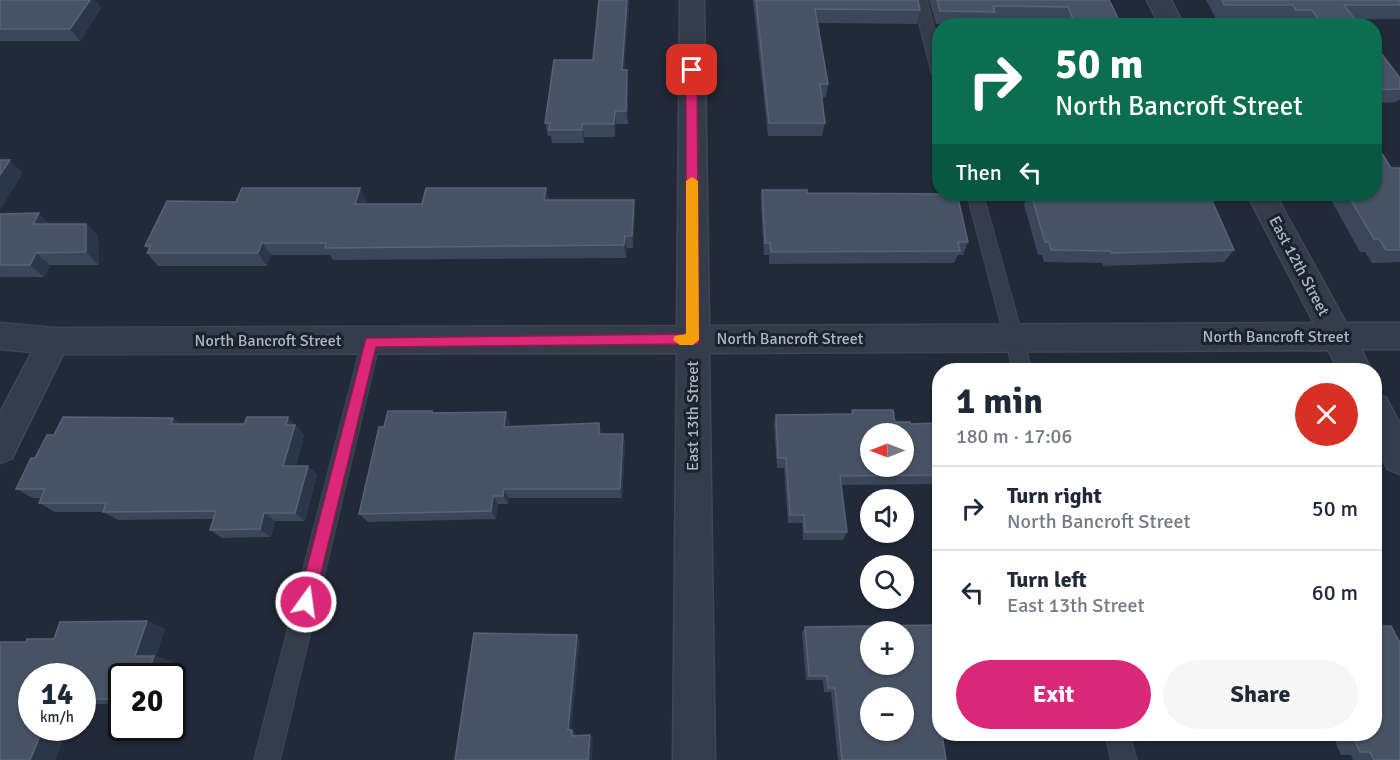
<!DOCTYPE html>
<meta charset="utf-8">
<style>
body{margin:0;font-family:Signika,sans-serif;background:#f6f6f7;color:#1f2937;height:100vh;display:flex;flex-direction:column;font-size:22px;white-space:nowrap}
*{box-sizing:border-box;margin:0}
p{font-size:20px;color:#747a83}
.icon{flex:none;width:33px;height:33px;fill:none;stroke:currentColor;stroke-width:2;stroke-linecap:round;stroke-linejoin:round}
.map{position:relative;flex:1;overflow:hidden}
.details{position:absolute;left:932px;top:363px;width:450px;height:378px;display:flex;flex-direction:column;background:#fff;border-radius:24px;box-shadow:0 2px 4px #0004}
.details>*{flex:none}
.banner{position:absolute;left:932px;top:18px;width:450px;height:183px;border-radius:24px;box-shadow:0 2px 4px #0004;background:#0b6e4f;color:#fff;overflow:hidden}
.needle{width:39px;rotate:270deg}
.tools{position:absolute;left:860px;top:423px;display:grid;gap:12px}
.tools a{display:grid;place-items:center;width:54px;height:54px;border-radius:50%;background:#fff;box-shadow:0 2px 4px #0004;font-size:30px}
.speed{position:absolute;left:18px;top:663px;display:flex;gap:12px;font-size:30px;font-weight:700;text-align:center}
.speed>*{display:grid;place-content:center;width:78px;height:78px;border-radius:50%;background:#fff;box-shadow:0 2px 4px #0004;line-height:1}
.speed small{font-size:15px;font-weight:400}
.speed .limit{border:3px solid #111;border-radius:9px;background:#fff;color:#111}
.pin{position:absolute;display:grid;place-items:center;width:51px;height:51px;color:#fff;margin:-26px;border-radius:12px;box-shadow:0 3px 9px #0006}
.me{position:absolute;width:66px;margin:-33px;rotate:14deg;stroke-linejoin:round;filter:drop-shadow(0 0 4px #0008)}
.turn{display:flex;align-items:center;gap:21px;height:126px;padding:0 24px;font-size:27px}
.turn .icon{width:78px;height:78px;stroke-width:2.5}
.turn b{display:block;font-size:42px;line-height:51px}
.then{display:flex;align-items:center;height:57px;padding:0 24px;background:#0003;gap:12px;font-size:22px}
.round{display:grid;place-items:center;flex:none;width:63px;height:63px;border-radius:32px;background:#f6f6f7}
.head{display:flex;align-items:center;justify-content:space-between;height:102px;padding:0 24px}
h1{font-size:36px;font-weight:800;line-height:45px}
.cta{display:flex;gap:12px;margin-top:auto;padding:12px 24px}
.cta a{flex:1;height:69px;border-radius:36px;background:#db2777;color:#fff;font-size:24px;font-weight:800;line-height:69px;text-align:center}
.cta a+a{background:#f6f6f7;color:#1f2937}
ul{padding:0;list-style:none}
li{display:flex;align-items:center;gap:18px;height:84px;padding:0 24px;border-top:2px solid #e0e1e3}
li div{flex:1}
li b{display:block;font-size:22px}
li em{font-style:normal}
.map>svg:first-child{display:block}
</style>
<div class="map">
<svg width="1400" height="760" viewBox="0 0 1400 760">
<rect width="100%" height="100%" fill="#212a39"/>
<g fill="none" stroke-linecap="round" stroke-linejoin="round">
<g stroke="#3e4653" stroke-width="2">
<path id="lane" d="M913 0H927L939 46V79L932 74Z
M967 194H983L1032 370H1013Z
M371 333 378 335 380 341 280 760H254L362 341 364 335Z
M1105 734H1129L1137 760H1111Z"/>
</g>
<g stroke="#3e4653" stroke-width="3">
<path id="street" d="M680 0H704L709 326 1314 323 1247 194H1275L1346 323H1400V349H1361L1371 370H1339L1328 350 709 353 715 760H673L677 353 63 354 12 458 0 463V413L32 352 0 349V323L54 328 677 326Z
M1147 0H1171L1184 26H1160Z
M1374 393 1386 398 1400 424V474L1388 469 1374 442Z"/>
</g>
<use href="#lane" fill="#343c4a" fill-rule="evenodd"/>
<use href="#street" fill="#343c4a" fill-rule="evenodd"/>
</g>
<path fill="#3b4658" d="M0 0H95L101 8 80 41H0Z
M753 0H918L920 10 917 24 817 23 828 84 826 97 821 98 825 123 822 136H768Z
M929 0H1109L1122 26H1065L1062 20H992L990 26 936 24Z
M1206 0H1400V19H1354L1360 26H1303L1302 23H1286L1283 19H1216Z
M629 6 624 70 628 83V124H616L615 137H584V143H552L551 136H548L545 123 593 60Z
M1374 44 1400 78V99L1396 102 1374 103Z
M1391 168H1400V262L1372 263 1365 252H1360L1330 198 1335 194H1374Z
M546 188 549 200 635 212 633 248H627L626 258 333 260 330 255H271L267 266H158L147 253 149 250 145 246 236 202 367 201 366 204H422Z
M762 190 807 193 950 198 968 242 963 255H958L954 263 769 264V255H764L761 203Z
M1029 194H1209L1234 250 1224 262 1103 266 1102 263 1044 262 1042 255H1038L1024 204Z
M0 214 50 224H86L98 236 99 265H50L44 277H0Z
M852 410 895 422 910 424 939 423V484L841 485 847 532 843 540H803L802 523H788L784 468H777L774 425 776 415 851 414Z
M432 411 434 413 510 422V427L602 433V434H623L625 444 622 498H509L508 504H498L496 519 368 522 359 514 384 427Z
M173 418 181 424 298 427V428L304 435 296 466H308L317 475 305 521H275L271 537 222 538 210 530 213 519 118 520 103 512H55L39 503 41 498H33L16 489 35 458Z
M147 621 165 629 156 656 173 662 168 676H122V704H82V676H32V728H67L55 760H0V642H26L27 639H54L60 622Z
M939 625V691H936L946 760H838L831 692H824L823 680H806L802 633 805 627Z
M1332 734H1374L1400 760H1353L1351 755H1341Z"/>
<path fill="#2b3647" d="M90 0H95L101 8 80 41 70 29Z
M627 0H629V6L623 83 622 70Z
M627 70 628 83V124L626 111Z
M615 111 616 124 615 137 614 124Z
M582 124 584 137V143L582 130Z
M10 160 23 173 0 210V175Z
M360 188 367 201 362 217 355 204Z
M546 188 549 201 544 200Z
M634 200 635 212 633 248 632 236Z
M39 213 52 226 33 224Z
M86 224 98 236 99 265 86 252Z
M625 236 627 248 626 258 624 245Z
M262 243 271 255 267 266 258 253Z
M36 253 50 265 44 277 30 265Z
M506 412 510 422 509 437 504 427Z
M288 417 304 435 293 475 283 466 286 425Z
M173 418 185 428 171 424Z
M599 423 602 433 601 444 599 434Z
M623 434 625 444 622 498 620 489Z
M308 466 317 475 305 521 295 513Z
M504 489 509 498 508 504 503 496Z
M493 496 498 504 496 519 491 511Z
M264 513 275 521 271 537 260 529Z
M147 621 165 629 156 656 173 662 168 676H147L135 656Z
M577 635 580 640 571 733 568 730Z
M43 728H67L55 760H30Z
M572 730 576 733 575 739 572 736Z
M590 735 593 738 592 760H588Z"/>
<path fill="#475364" stroke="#586273" stroke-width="1.5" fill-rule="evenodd" d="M0 0H90L70 29H0Z
M599 0H627L622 70H627L626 111H615L614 124H582V130H549L550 123H545L554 60H593Z
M756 0H918L920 10 815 9 828 84H820L825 123H769Z
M937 0H1109L1122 26H1076L1068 7 993 6 995 12 940 11Z
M1222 0H1400V5H1344L1360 26H1323L1312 10H1296L1293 5H1224Z
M1374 44 1400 78V89L1374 90Z
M1374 141 1391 168H1400V250H1386L1379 239H1374L1347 194H1374Z
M0 160H10L0 175Z
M242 188H360L355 204H422L426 188H546L544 200H634L632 236H625L624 245 325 248 326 243H262L258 253H147L151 246H145L167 201 236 202Z
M762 190H807V193L950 194V198H958L968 242H958L960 251 771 252 770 243H765Z
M1031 194H1209L1234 250 1111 253 1110 251 1051 250 1049 242H1045Z
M39 213 33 224H86V252L36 253 30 265H0V214Z
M852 410H893L895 422H910V424L939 423V475L840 476 847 532H805L804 515H790L786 458H778L776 415 853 414ZM870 434H903V466H870Z
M388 411H432V413L506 412 504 427 599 423V434H623L620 489H504L503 496H493L491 511 359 514 379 427H384Z
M63 417 173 418 171 424H244L247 417H288L286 425H295L283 466H308L295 513H264L260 529 210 530 216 511 103 512 106 503H39L45 489H16L31 458H35L47 435H54Z
M147 621 135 656H154L147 676H122V699H82V676H32V728H43L30 760H0V642H26L27 639H54L60 622Z
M939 625V687H935L939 712V734H942L946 760H842L835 688H828L827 676H809L805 627ZM870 632H903V664H870ZM870 698H903V730H870Z
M1374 626H1391L1400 643V760H1374L1370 752H1360L1352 734H1374Z
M474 633 577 635 568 730H572V736L590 735 588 760H455Z"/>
<path fill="#db2777" stroke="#8e194d" stroke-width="1.5" d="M692 67 697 70 699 340 698 344 376 347 314 602 312 608 306 610 300 608 298 602 366 338 686 334V70Z"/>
<path fill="#f59e0b" d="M692 177 698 181 699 340 693 345H680L673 340 675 336 686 334V181Z"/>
<g text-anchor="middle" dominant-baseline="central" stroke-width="6" stroke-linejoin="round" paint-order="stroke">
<g font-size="16" fill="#afb7c6" stroke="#1a222e">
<text transform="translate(1299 266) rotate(62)">East 12th Street</text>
<text x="1276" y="337">North Bancroft Street</text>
<text x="790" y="339">North Bancroft Street</text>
<text x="268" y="341">North Bancroft Street</text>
<text transform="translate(693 416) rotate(-90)">East 13th Street</text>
</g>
</g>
</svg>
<div class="tools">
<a><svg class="needle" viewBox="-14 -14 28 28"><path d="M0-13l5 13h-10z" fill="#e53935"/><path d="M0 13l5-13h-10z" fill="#747a83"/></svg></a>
<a><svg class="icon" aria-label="sound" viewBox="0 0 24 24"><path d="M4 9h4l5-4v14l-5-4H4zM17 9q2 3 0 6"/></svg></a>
<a><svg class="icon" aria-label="search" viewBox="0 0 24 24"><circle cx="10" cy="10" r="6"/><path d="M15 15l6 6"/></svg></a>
<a>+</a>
<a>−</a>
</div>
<div class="speed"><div>14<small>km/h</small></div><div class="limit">20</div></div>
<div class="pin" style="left:692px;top:70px;background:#d93025"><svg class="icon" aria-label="arrive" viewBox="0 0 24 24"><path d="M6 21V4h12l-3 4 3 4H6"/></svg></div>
<svg class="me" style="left:306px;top:602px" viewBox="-20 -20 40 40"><circle r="17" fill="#db2777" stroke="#fff" stroke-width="3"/><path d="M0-11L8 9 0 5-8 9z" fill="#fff"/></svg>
<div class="banner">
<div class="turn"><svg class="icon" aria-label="right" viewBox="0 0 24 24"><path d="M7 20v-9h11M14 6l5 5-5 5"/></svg><div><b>50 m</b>North Bancroft Street</div></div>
<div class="then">Then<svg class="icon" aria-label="left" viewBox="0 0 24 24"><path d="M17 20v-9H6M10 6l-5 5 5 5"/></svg></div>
</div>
<section class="details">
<div class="head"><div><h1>1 min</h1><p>180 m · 17:06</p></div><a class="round" style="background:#d93025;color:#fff"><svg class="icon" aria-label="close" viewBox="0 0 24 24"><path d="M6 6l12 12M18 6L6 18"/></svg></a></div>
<ul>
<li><svg class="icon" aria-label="right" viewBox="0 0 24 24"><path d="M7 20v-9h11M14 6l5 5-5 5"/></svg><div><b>Turn right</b><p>North Bancroft Street</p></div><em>50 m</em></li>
<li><svg class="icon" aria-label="left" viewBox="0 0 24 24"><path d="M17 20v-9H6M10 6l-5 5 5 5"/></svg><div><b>Turn left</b><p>East 13th Street</p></div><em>60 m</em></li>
</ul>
<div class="cta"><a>Exit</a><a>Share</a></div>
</section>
</div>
